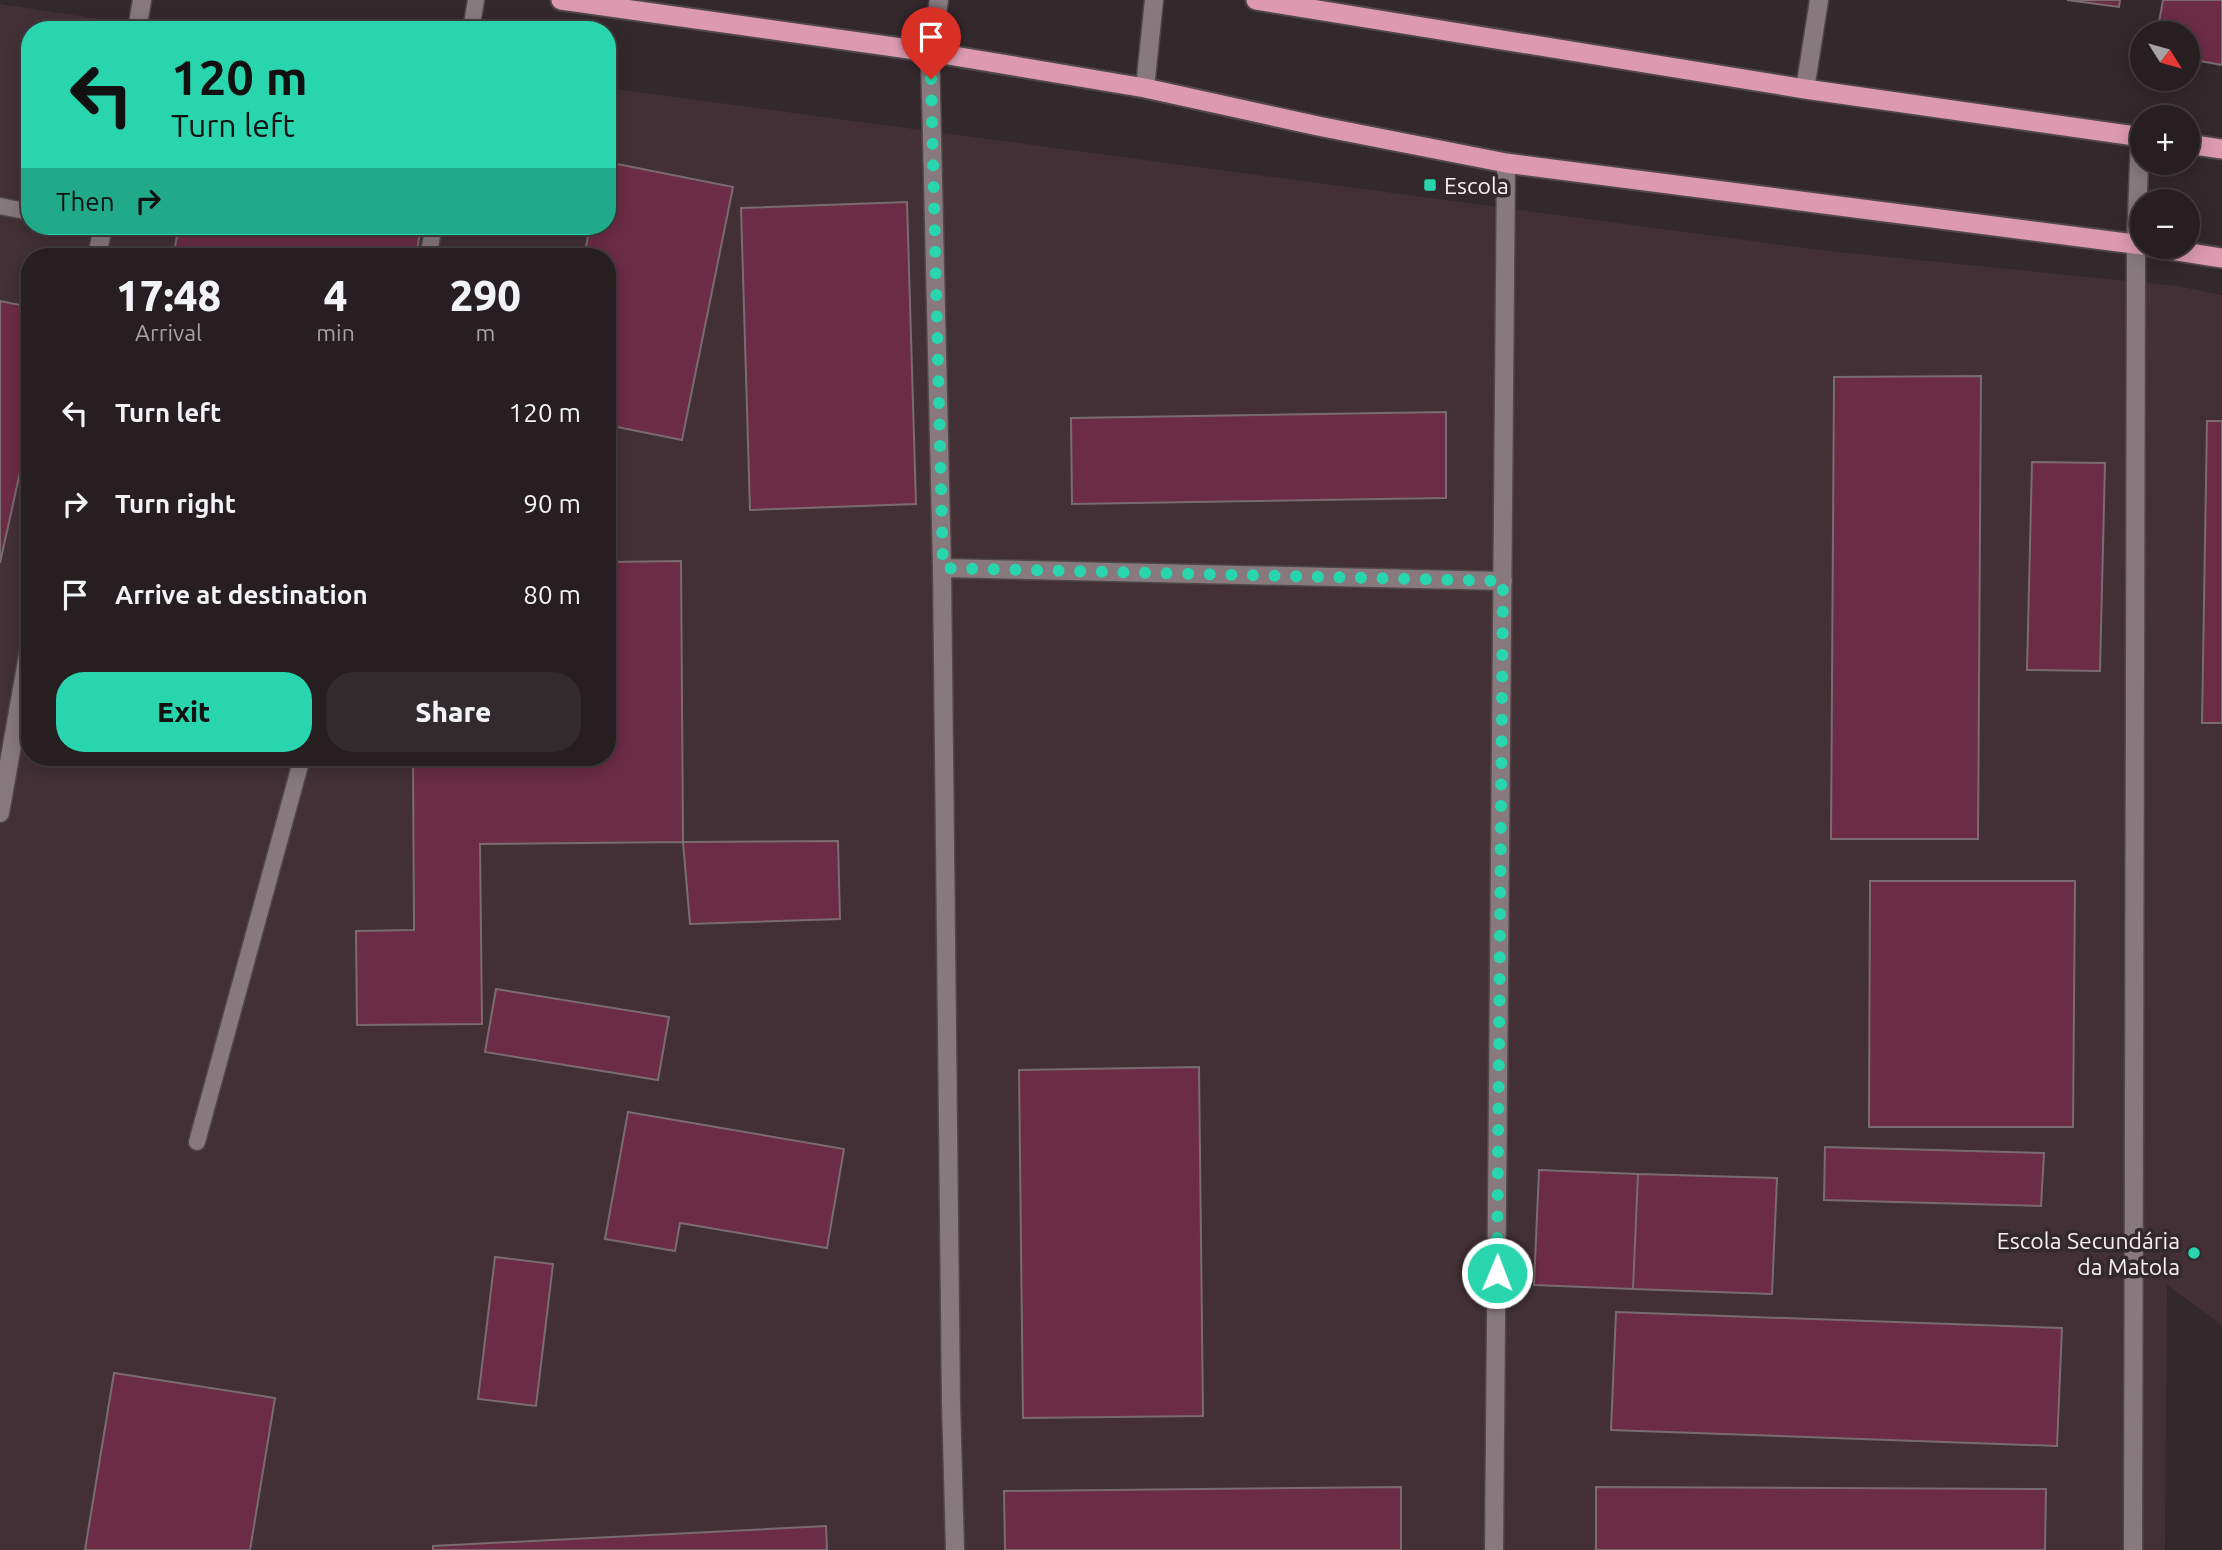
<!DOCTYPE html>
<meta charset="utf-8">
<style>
body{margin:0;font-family:Ubuntu,sans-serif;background:#322b2e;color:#f1f3f6;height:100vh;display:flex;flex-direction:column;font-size:26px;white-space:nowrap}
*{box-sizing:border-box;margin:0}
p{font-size:23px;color:#a4a2a5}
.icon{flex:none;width:38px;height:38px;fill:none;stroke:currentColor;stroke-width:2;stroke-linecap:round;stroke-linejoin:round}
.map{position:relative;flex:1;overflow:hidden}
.sheet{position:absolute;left:21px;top:248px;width:595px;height:518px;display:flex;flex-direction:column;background:#261e21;border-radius:28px;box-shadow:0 4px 18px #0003,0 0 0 2px #423c3f}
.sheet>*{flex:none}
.top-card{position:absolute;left:21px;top:21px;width:595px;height:214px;border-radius:28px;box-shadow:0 4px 18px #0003,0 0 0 2px #423c3f;background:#28d5ad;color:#111;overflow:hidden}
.needle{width:46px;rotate:127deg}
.fabs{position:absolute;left:2130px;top:21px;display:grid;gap:14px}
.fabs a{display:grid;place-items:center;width:70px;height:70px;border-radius:50%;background:#261e21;box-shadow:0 4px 18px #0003,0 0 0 2px #423c3f;font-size:35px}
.pin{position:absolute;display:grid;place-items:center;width:60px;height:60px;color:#fff;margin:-72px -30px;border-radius:50% 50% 50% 0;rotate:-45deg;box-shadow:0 0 7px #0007}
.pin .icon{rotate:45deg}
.me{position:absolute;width:77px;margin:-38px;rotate:1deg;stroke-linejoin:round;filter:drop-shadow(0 0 5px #0008)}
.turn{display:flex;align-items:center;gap:24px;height:147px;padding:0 35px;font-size:32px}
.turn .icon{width:91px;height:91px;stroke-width:2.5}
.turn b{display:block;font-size:49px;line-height:60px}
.then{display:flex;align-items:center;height:66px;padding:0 35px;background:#0003;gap:14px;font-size:26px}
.eta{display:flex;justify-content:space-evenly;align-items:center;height:119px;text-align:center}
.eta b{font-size:42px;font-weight:800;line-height:49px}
.action{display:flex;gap:14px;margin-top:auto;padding:14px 35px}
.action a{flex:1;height:80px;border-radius:28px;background:#28d5ad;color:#111;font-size:28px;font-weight:800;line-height:80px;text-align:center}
.action a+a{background:#322b2e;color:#f1f3f6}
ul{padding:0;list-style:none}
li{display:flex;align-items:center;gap:21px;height:91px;padding:0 35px}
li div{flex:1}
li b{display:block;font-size:26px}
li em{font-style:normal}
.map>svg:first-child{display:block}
</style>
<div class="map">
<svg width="2222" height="1550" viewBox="0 0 2222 1550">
<rect width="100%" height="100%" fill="#33282c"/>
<path fill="#423036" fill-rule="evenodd" d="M0 4 173 30H30V226H607V88L1819 250 2177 286 2222 295V1325L2167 1285 2165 1550H0ZM30 257H607V758H30Z"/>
<path fill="#6c2c45" stroke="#796c70" stroke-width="2" d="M2067 0H2120L2119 7Z
M2163 0H2222V65L2188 59V33H2157Z
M607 162 733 187 682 440 607 425V257H584L590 226H607Z
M907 202 916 504 750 510 741 208Z
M179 226H421L416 257H173Z
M0 301 30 307V427L0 563Z
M1981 376 1978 839H1831L1834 377Z
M1446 412V498L1072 504 1071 418Z
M2207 421H2222V723H2202Z
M2032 462 2105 463 2100 671 2027 670Z
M681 561 683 842 480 844 482 1024 357 1025 356 931 414 930 413 758H607V562Z
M838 841 840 919 690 924 683 842Z
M1870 881H2075L2073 1127H1869Z
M496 989 669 1017 658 1080 485 1052Z
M1199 1067 1203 1416 1023 1418 1019 1070Z
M628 1112 844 1149 827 1248 680 1223 675 1251 605 1239Z
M1825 1147 2044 1153 2041 1206 1824 1200Z
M1539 1170 1638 1174 1633 1289 1534 1285Z
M1638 1174 1777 1178 1772 1294 1633 1289Z
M495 1257 553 1264 536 1406 478 1399Z
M1616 1312 2062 1328 2057 1446 1611 1430Z
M114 1373 275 1398 250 1550H85Z
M1401 1487V1550H1005L1004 1491Z
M1596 1487 2046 1489 2045 1550H1596Z
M826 1526 827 1550H433V1546Z"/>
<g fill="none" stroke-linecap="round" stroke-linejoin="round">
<g stroke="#504749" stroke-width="19">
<path id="service" d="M471 30 476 0
M0 206 30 212
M428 257 434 226
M197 1142 302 758"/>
</g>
<g stroke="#504749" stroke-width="21">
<path id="minor" d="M939 0 930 52 942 568 951 1402 955 1550
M137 30 142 0
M1145 88 1154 0
M1805 89 1819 0
M97 257 103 226
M942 568 1503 581
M0 813 30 644
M1494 1550 1506 163
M2133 1550 2136 244 2140 137"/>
</g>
<g stroke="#504749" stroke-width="23">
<path id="trunk" d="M561 0 930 52 1145 88 1318 126 1506 163 2142 245
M1256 0 1805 89 2142 137
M2188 144 2222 149
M2152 247 2222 258"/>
</g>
<use href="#service" stroke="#87797d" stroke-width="16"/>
<use href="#minor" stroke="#87797d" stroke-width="18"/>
<use href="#trunk" stroke="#dc99b0" stroke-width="19"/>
</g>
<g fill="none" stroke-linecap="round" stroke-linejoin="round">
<path stroke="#28d5ad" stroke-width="12" stroke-dasharray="0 21.6" d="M931 79 943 568 1503 581 1497 1273"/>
</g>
<g fill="#28d5ad" stroke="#33282c" stroke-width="2.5">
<rect x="1423" y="178" width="14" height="14" rx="3.5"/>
<circle cx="2194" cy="1253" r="7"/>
</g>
<g text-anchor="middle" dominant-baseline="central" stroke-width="7" stroke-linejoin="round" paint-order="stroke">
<g font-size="23" fill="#f7f0f2" stroke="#33282c" text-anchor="start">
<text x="1444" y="185">Escola</text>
<text x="2180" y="1240" text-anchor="end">Escola Secundária<tspan x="2180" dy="26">da Matola</tspan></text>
</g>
</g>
</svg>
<div class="fabs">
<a><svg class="needle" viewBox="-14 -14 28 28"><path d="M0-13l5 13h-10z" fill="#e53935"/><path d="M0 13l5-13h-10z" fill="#a4a2a5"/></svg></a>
<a>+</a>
<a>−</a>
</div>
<div class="pin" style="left:931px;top:79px;background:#d93025"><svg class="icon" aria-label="arrive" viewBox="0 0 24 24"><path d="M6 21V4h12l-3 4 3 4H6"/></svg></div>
<svg class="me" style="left:1497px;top:1273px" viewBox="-20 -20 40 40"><circle r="17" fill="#28d5ad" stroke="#fff" stroke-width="3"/><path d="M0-11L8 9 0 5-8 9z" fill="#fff"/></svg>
<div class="top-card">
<div class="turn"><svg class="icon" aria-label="left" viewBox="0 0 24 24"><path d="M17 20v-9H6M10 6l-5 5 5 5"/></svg><div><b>120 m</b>Turn left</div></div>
<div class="then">Then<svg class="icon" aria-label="right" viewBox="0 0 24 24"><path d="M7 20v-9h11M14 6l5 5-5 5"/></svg></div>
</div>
<section class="sheet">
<div class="eta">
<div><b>17:48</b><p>Arrival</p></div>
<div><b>4</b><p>min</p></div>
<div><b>290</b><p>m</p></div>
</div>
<ul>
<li><svg class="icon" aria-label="left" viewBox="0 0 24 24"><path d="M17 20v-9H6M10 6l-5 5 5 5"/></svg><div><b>Turn left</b></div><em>120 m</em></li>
<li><svg class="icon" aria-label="right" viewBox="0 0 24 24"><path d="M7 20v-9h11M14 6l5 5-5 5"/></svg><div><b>Turn right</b></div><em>90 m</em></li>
<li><svg class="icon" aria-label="arrive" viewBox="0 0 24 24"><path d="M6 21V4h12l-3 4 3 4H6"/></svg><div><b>Arrive at destination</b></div><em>80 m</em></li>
</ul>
<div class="action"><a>Exit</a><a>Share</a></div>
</section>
</div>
